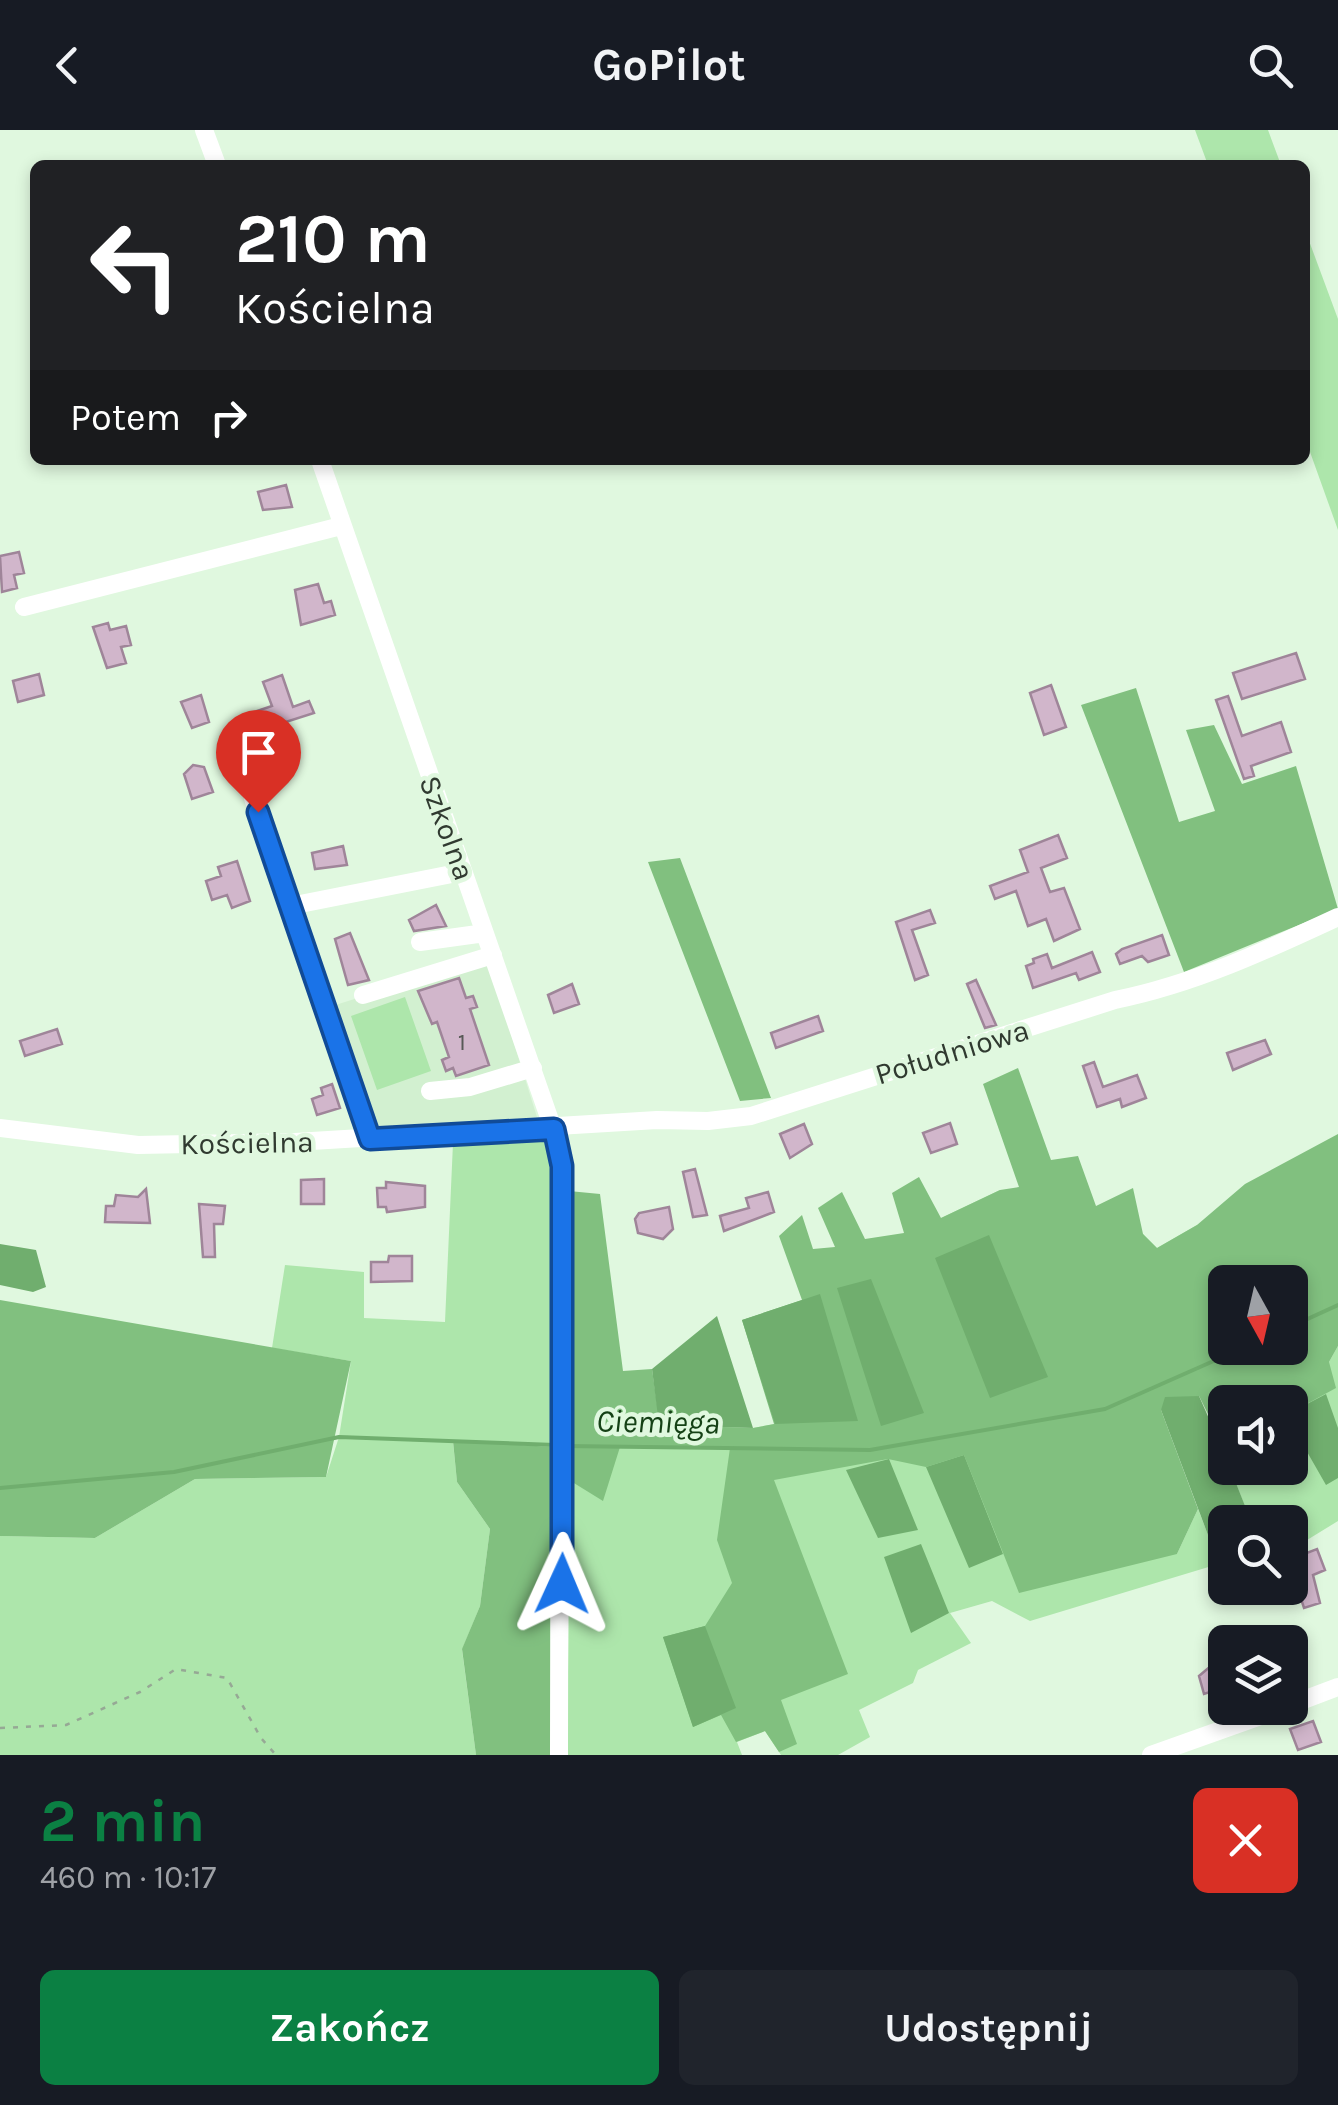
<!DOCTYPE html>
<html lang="pl">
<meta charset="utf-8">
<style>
body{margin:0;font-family:Karla,sans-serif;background:#20242c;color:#f1f3f6;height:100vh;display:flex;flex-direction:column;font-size:38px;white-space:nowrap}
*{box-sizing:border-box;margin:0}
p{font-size:32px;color:#9ea1a6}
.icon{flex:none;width:55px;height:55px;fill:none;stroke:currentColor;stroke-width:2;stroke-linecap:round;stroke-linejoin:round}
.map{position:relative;height:1625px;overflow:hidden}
.details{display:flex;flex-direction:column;background:#171b24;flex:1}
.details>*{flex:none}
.hud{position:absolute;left:30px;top:30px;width:1280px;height:305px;border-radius:15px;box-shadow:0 5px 15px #0003;background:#202124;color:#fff;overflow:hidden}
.needle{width:65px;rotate:172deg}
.tools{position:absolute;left:1208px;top:1135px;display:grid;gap:20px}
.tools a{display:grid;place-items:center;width:100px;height:100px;border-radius:15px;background:#171b24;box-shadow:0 5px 15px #0003;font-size:50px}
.pin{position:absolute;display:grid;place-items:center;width:85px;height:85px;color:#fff;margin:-102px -42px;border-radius:50% 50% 50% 0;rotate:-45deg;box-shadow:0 0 10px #0007}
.pin .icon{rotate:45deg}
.me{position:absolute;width:110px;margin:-55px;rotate:1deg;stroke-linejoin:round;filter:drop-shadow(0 0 8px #0008)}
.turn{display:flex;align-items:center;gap:35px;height:210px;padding:0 40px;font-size:45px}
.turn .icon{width:130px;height:130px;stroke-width:2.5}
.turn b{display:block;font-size:70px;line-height:85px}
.then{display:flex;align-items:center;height:95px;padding:0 40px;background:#0003;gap:20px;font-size:38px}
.round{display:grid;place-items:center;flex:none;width:105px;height:105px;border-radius:15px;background:#20242c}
.headline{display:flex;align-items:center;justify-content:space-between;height:170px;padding:0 40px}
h1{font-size:60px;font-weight:700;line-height:75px;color:#0b8043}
.action{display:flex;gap:20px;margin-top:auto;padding:20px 40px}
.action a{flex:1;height:115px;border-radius:15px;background:#0b8043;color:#fff;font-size:40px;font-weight:700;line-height:115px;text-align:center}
.action a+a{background:#20242c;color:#f1f3f6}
header{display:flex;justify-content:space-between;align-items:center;height:130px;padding:0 40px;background:#171b24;font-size:45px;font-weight:700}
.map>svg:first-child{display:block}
</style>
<header><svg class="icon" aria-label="back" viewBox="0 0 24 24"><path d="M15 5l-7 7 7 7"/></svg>GoPilot<svg class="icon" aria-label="search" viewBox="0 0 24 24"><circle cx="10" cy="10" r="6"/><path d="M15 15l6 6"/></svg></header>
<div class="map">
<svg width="1338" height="1625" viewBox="0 0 1338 1625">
<rect width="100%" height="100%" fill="#e0f8df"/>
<path fill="#d2f0d0" d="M487 827 537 987 368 1003 326 878Z"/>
<path fill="#ade6ab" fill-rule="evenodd" d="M1195 0H1268L1281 35H1208Z
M1305 100 1338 189V400L1305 308Z
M405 867 431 941 377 960 351 886Z
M538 1006 551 1012 553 1317 453 1312 457 1352 490 1399 480 1476 462 1520 476 1625H0V1406L95 1408 195 1349 326 1347 339 1307 351 1231 272 1218 285 1135 364 1142V1188L445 1192 453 1013Z
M1300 1054 1329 1232 1338 1216V1391L1294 1418 1290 1392H1251L1230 1338H1290V1272H1225V1325L1210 1288 1221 1284 1197 1228 1152 1246 1161 1280 1177 1424 1198 1379 1208 1405 1219 1416 1225 1414V1432L1030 1491 992 1471 950 1483 971 1513 918 1540 913 1553 859 1580 870 1607 838 1625H781L765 1601 737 1612 742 1625H567L571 1293 753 1298 775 1294 941 1088 1000 1060 1143 1104 1157 1118 1197 1095ZM1225 1152H1290V1218H1225Z"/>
<path fill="#81c07f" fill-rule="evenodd" d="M1136 558 1179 692 1215 681 1186 600 1214 595 1242 654 1296 636 1338 779 1184 842 1081 575Z
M680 728 771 968 740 971 648 732Z
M1018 938 1051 1030 1078 1026 1096 1076 1133 1058 1143 1104 1157 1118 1197 1095 1245 1054 1338 1004V1216L1329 1232 1336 1258 1290 1283V1272H1225V1283L1210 1288 1199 1266 1161 1280 1198 1379 1177 1424 1019 1463 964 1325 926 1337 888 1329 774 1350 848 1544 781 1570 797 1614 779 1622 765 1601 736 1612 721 1585 693 1597 663 1507 705 1496 732 1453 717 1410 730 1318 620 1317 603 1371 569 1350V1061L600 1064 623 1241 652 1239 660 1295 753 1298 774 1294 742 1190 802 1170 779 1106 802 1085 813 1119 835 1117 818 1078 842 1062 865 1109 904 1103 892 1063 919 1047 941 1088 1000 1060 1019 1057 983 954ZM1225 1152H1290V1218H1225Z
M0 1170 351 1231 326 1347 195 1349 95 1408 0 1406Z
M453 1311 553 1317 552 1625H476L462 1519 480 1476 490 1399 457 1352Z"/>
<path fill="#70ae6e" d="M989 1105 1048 1247 990 1268 935 1128Z
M0 1114 36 1120 46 1157 33 1162 0 1155Z
M871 1149 924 1283 881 1296 837 1158Z
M820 1164 858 1291 775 1294 742 1190Z
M717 1186 753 1298 659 1295 652 1239Z
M1326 1264 1338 1298V1348L1326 1355 1290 1292V1283Z
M1199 1266 1225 1325V1338H1230L1251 1391 1225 1392V1414L1219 1416 1208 1405 1161 1280 1165 1267Z
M964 1325 1003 1424 969 1438 926 1337Z
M889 1329 918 1400 878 1408 846 1340Z
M921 1414 949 1483 911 1503 884 1427Z
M705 1496 736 1578 693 1597 663 1507Z"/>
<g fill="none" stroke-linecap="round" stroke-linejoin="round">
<path stroke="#70ae6e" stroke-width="4" d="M1290 1197 1338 1175
M565 1316 870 1320 1105 1279 1243 1218
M0 1358 174 1342 339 1307 555 1315"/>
</g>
<path fill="#d1b6cb" stroke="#9f8599" stroke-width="2.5" d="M286 355 292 377 263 380 258 362Z
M19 422 24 443 14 445 17 458 2 462 0 426Z
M318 454 324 473 331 471 335 485 301 495 295 460Z
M108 493 110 500 126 496 131 515 121 517 126 533 107 538 93 497Z
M1296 523 1305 549 1242 569 1233 543Z
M39 544 44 565 18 572 13 551Z
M282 545 293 577 309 571 314 583 264 599 257 581 272 576 263 552Z
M1051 555 1066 597 1044 605 1030 563Z
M201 565 209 592 192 598 181 572Z
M1228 566 1242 606 1281 592 1291 622 1251 636 1254 646 1244 649 1216 570Z
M193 635 204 637 213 662 192 669 184 644Z
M1058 705 1067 728 1041 738 1050 762 1064 758 1080 799 1054 811 1046 789 1028 796 1016 761 995 769 990 756 1028 742 1020 720Z
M343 716 347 735 315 739 312 723Z
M237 731 250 771 232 778 227 765 212 770 206 751 221 746 218 737Z
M436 775 446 796 414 801 409 790Z
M930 780 935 793 912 800 928 845 915 850 896 792Z
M350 803 369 850 348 855 335 809Z
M1162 805 1169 825 1148 832 1142 826 1120 834 1116 824 1122 819Z
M1092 822 1100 842 1079 850 1076 843 1033 858 1026 836 1034 833 1033 829 1047 824 1052 838Z
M459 848 466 868 473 866 477 877 470 879 489 935 456 946 453 938 446 941 442 930 449 927 437 892 432 894 418 861Z
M976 850 996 895 985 898 967 854Z
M572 854 579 874 554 883 548 865Z
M818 886 823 901 776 918 771 903Z
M57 899 62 914 25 926 20 911Z
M1265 910 1271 924 1233 940 1227 923Z
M1094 932 1103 957 1137 945 1146 968 1122 977 1120 969 1097 977 1083 936Z
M332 954 340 978 317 985 312 969 323 965 321 958Z
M950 993 957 1014 931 1023 923 1003Z
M804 994 812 1014 790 1028 780 1004Z
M695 1039 707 1085 693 1087 683 1042Z
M324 1049V1074H301V1050Z
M386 1052 425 1056V1077L387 1082 386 1077H378L377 1058H386Z
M146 1059 150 1093 105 1092 106 1076H114L116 1065 138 1067Z
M768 1062 774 1082 724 1101 720 1086 749 1078 746 1068Z
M199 1074 225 1076 223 1094H214L215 1127H203Z
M669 1077 673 1099 663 1109 638 1103 635 1089 639 1083Z
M389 1126H412V1151L371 1152V1132H388Z
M1317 1419 1325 1440 1313 1445 1320 1473 1304 1478 1290 1435 1298 1432 1296 1427Z
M1212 1535 1225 1537V1557L1204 1564 1199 1546Z
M1313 1591 1321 1612 1298 1620 1290 1599Z"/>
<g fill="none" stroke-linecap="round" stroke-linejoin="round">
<path stroke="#96a895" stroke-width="2.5" stroke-dasharray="5 8" stroke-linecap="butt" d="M0 1598 66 1595 140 1562 176 1539 227 1548 261 1608 276 1625"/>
<path stroke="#fff" stroke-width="18" d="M204 0 217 35
M320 330 560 1019 559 1625
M24 477 341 396
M253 668 369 1009
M290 776 462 742
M420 812 485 803
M363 865 493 825
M430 961 470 957 533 938
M0 998 138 1015 295 1012 657 990 708 991 751 986 1115 870C1194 854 1265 821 1338 787
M1290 1575 1338 1557
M1151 1625 1283 1578"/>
</g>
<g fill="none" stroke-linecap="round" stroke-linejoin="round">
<g stroke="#114b97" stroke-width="25">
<path id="route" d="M258 682 370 1009 554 999 562 1036V1454"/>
</g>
<use href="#route" stroke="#1a73e8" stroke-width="18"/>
</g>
<g text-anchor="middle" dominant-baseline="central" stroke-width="9" stroke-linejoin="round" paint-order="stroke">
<g font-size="25" fill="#585957">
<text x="462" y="911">1</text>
</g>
<g font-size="30" fill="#303a30" stroke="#e0f8df">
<text transform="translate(447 698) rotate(70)">Szkolna</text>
<text transform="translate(952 922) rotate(-17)">Południowa</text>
<text transform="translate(247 1013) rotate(-1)">Kościelna</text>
</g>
<g font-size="32" font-style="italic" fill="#154116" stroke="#e0f8df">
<text transform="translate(658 1292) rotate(1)">Ciemięga</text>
</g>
</g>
</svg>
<div class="tools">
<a><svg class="needle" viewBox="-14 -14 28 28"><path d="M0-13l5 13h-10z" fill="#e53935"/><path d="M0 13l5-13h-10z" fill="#9ea1a6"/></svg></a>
<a><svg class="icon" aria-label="sound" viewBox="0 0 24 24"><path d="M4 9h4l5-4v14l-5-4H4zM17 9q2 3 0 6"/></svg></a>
<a><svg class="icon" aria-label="search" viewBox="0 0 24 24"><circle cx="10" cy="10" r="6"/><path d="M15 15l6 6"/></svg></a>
<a><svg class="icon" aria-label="layers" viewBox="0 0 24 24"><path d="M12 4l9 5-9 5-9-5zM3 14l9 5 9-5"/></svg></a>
</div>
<div class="pin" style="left:258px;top:682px;background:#d93025"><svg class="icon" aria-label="arrive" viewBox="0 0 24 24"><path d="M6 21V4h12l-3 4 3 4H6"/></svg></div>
<svg class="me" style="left:562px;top:1454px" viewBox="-20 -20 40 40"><path d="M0-17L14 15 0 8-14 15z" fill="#1a73e8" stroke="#fff" stroke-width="4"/></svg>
<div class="hud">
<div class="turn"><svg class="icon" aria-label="left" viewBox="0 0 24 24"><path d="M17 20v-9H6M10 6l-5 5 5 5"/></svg><div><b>210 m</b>Kościelna</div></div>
<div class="then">Potem<svg class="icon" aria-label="right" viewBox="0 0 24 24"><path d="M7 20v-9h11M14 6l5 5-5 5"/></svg></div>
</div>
</div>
<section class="details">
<div class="headline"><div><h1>2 min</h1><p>460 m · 10:17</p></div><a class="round" style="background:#d93025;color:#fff"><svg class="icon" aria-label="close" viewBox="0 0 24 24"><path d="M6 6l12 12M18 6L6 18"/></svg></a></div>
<div class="action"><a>Zakończ</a><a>Udostępnij</a></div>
</section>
